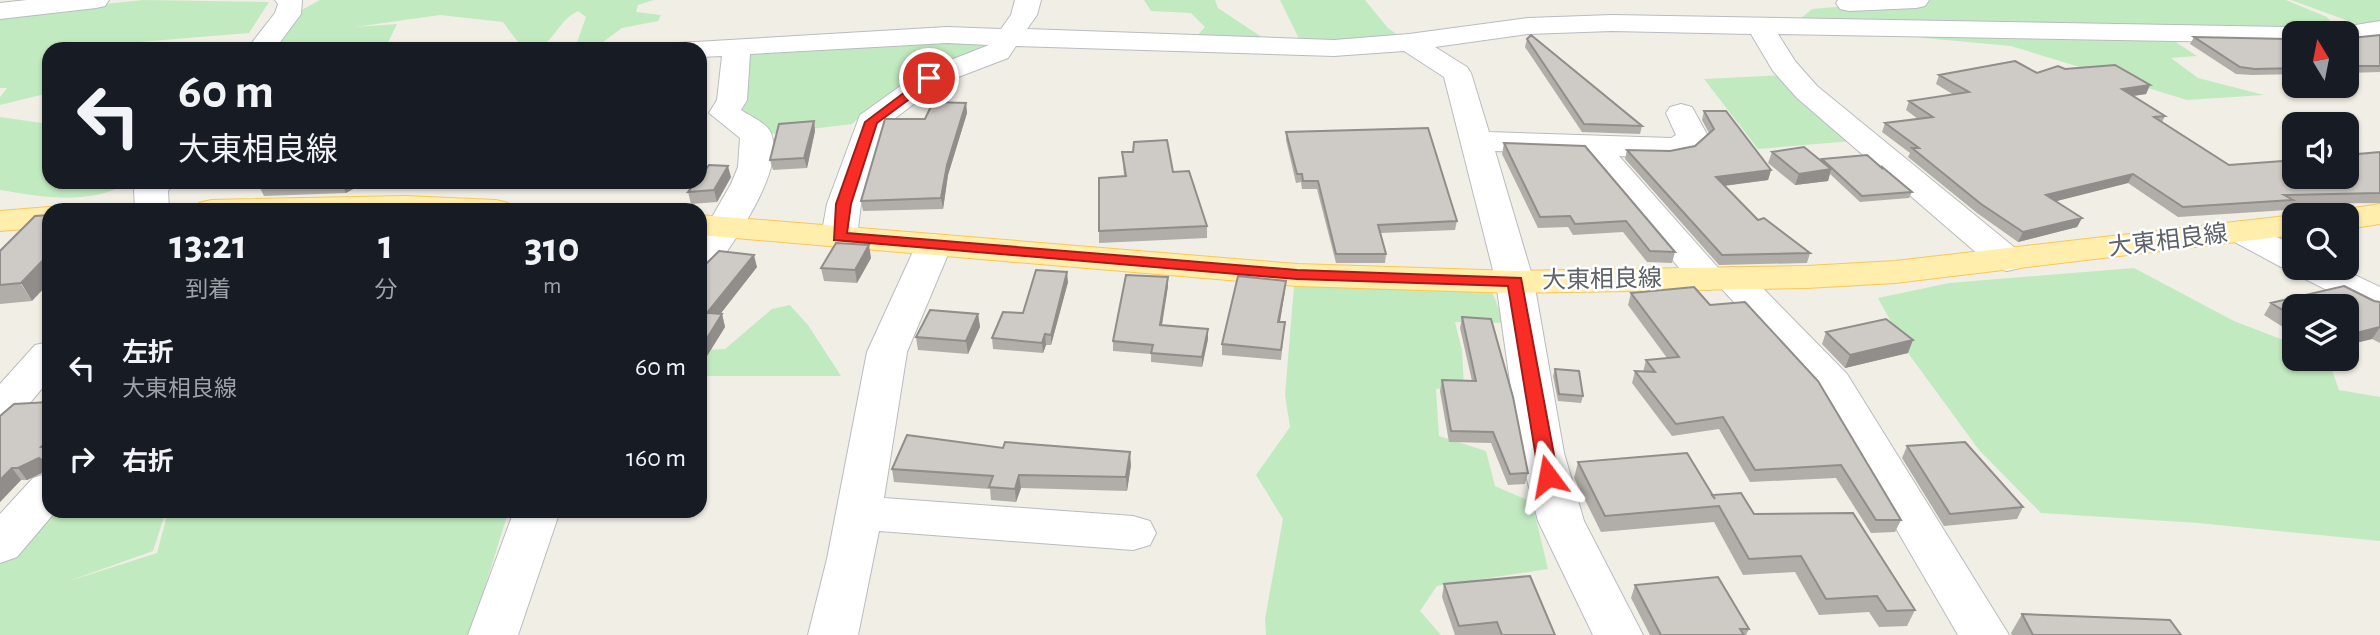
<!DOCTYPE html>
<html lang="ja">
<meta charset="utf-8">
<style>
body{margin:0;font-family:"Alegreya Sans","Noto Sans JP",sans-serif;background:#20242c;color:#f1f3f6;height:100vh;display:flex;flex-direction:column;font-size:26px;white-space:nowrap}
*{box-sizing:border-box;margin:0}
p{font-size:23px;color:#9ea1a6}
.icon{flex:none;width:38px;height:38px;fill:none;stroke:currentColor;stroke-width:2;stroke-linecap:round;stroke-linejoin:round}
.map{position:relative;flex:1;overflow:hidden}
.side{position:absolute;left:42px;top:203px;width:665px;height:315px;display:flex;flex-direction:column;background:#171b24;border-radius:21px;box-shadow:0 2px 5px #0004}
.side>*{flex:none}
.banner{position:absolute;left:42px;top:42px;width:665px;height:147px;border-radius:21px;box-shadow:0 2px 5px #0004;background:#171b24;color:#f1f3f6;overflow:hidden}
.needle{width:46px;rotate:350deg}
.fabs{position:absolute;left:2282px;top:21px;display:grid;gap:14px}
.fabs a{display:grid;place-items:center;width:77px;height:77px;border-radius:14px;background:#171b24;box-shadow:0 2px 5px #0004;font-size:35px}
.pin{position:absolute;display:grid;place-items:center;width:60px;height:60px;color:#fff;margin:-30px;border:4px solid #fff;border-radius:50%;box-shadow:0 2px 7px #0007}
.me{position:absolute;width:77px;margin:-38px;rotate:347deg;stroke-linejoin:round;filter:drop-shadow(0 0 5px #0008)}
.turn{display:flex;align-items:center;gap:24px;height:147px;padding:0 21px;font-size:32px}
.turn .icon{width:91px;height:91px;stroke-width:2.5}
.turn b{display:block;font-size:49px;line-height:60px}
.eta{display:flex;justify-content:space-evenly;align-items:center;height:119px;text-align:center}
.eta b{font-size:42px;font-weight:600;line-height:49px}
ul{padding:0;list-style:none}
li{display:flex;align-items:center;gap:21px;height:91px;padding:0 21px}
li div{flex:1}
li b{display:block;font-size:26px}
li em{font-style:normal}
.map>svg:first-child{display:block}
</style>
<div class="map">
<svg width="2380" height="635" viewBox="0 0 2380 635">
<rect width="100%" height="100%" fill="#f1eee6"/>
<path fill="#c2eac1" d="M143 0 269 2 249 33 139 42 129 49H49V93L0 105V97L7 88H0V15Z
M320 0H654L638 5 636 12 661 15 658 21 622 28 599 45 575 48 586 17 578 11C553 23 557 49 523 49L503 22 440 15 355 27 397 24 385 49H274L296 13Z
M1144 0H1215L1218 8 1274 45 1193 40 1205 27 1191 13 1151 11Z
M1280 0H1365L1388 28 1406 41 1301 43Z
M1917 0H2286L2327 17 2336 28 2162 33 2197 56 2171 58 2198 78 2264 95 2187 100 2011 46 1924 38 1859 23 1798 21 1812 9Z
M2291 0H2380V26L2373 30Z
M876 39 995 45 930 69 877 103 852 124 770 134 735 103 737 47Z
M1784 75 1852 141 1758 149 1704 79Z
M0 117 49 124V182H129C91 206 43 197 0 190Z
M2134 268 2234 321 2294 344V359H2328L2339 390 2380 397V541L2198 523 2041 513 1979 450 1908 353 1878 298 1949 283Z
M1333 280 1374 289 1448 287 1492 291 1504 323 1455 322 1462 350 1464 386 1436 389 1439 436 1486 451 1495 486 1532 502 1548 569 1437 586 1420 611 1441 635H1266L1265 619 1283 519 1256 475 1290 427 1285 395 1294 286Z
M790 305 808 325 841 376H700V350L725 349 772 309Z
M51 511H166L153 551 66 582 157 553 168 511H514L507 516 470 635H0V556Z"/>
<g fill="none" stroke-linecap="round" stroke-linejoin="round">
<g stroke="#b8bcc0" stroke-width="2">
<path id="minor" d="M27 0H109L105 6 96 8 0 19V3Z
M275 0H302L301 14 275 49H247L275 13 278 4Z
M1015 0H1041L1037 15 1027 29 1334 40 1409 34 1528 18 1612 15 2294 27 2306 33H2294V43L1778 34 1795 61 1817 86 2020 252 2025 260 2020 268 2007 271 1994 268 1797 98 1773 71 1751 34 1612 31 1528 34 1435 47 1467 67 1471 73 1489 132 1671 138 1676 135 1666 113 1670 107 1681 104 1692 107 1709 138C1689 166 1649 157 1619 156L1720 270 1732 267 1745 270 1847 374 2009 635H1958L1816 391 1720 287 1708 290 1695 287 1584 154 1495 151 1534 282 1564 453 1584 521 1643 635H1593L1538 521 1520 453 1496 282 1444 77 1404 51 1334 56 1016 46 1008 58 940 84 885 126 861 204 857 237 851 244 839 248 827 244 821 237 827 204 860 115 920 72 989 45 947 43 750 54 747 100 741 110C750 116 767 123 771 133 786 171 733 242 713 272L700 275V238L731 184 738 167 740 138 709 113 717 100 722 56 700 57V49H674L678 43 947 27 1001 29 1011 15Z
M1838 0H1929L1925 6 1916 8 1849 11 1840 9 1836 3Z
M2380 21V37L2347 42V33H2334L2337 28Z
M140 182H175L168 191 169 210H135L134 190Z
M2241 221 2294 245V268H2340L2380 287V313L2367 310 2299 276 2295 270 2281 267 2229 239 2223 232 2229 225Z
M934 234 947 237 952 245 907 352 884 498 1133 516 1150 521 1156 533 1150 545 1133 550 879 531 858 635H808L827 559 867 352 916 245 921 237Z
M49 342V380L15 421 0 425V384L35 345Z
M49 473V511H56L17 557 0 563V514L33 478Z
M514 511H560L518 635H468Z"/>
</g>
<g stroke="#fcc653" stroke-width="2">
<path id="major" d="M405 196 496 200 508 203 513 210H194L199 203 211 200Z
M2380 204V224L2347 229V215H2332L2347 209Z
M49 207 61 210H49V227L0 231V211Z
M700 215 1297 264 1515 271 1807 266 1895 261 2294 215H2297H2294V235L1895 283 1807 288 1515 293 1297 286 700 235Z"/>
</g>
<use href="#minor" fill="#fff" fill-rule="evenodd"/>
<use href="#major" fill="#ffeeac" fill-rule="evenodd"/>
</g>
<path fill="#b1aea9" d="M2347 33 2351 38 2380 35V72L2347 73Z
M2194 37 2294 39V74L2252 75 2236 74 2190 44Z
M1527 39 1642 126 1640 134 1582 132 1525 47Z
M2065 69 2150 85 2146 94 2133 96 2165 116 2162 122 2229 165 2294 177 2380 152V203L2290 204 2287 210 2178 217 2128 183 2056 201 2082 218 2077 227 2018 242 1977 213 1908 157 1910 153 1882 132 1885 123 1918 119 1906 110 1909 101 1954 95 1936 84 1939 75 2037 73Z
M966 103 967 113 948 175 943 209 863 211 861 201 925 119Z
M1704 111 1771 170 1768 180 1724 186 1758 220 1810 253 1807 263 1719 265 1625 159 1627 150 1670 151 1695 146 1709 133 1702 120Z
M814 121 815 131 807 168 773 170 770 160Z
M1286 132 1457 221 1455 230 1380 233 1386 254 1385 263H1336L1317 189H1302L1301 182 1296 183 1286 140Z
M1504 143 1675 252 1672 263 1647 262 1623 232 1573 235 1568 227 1538 228 1502 154Z
M1122 152 1207 226V238L1099 243V231L1124 176Z
M1772 152 1821 161 1822 159 1912 192 1909 198 1860 202 1830 174 1828 181 1795 185 1768 163Z
M731 177 717 202 691 204 688 192Z
M365 182 346 193 264 196 259 186Z
M0 251 32 301 0 304Z
M871 258 857 283 824 281 821 268Z
M757 267 720 314H722L725 327 707 356 700 355V270Z
M1168 277V286L1162 326 1208 329V339L1202 367 1151 362V354L1113 351V341Z
M1286 281 1285 291 1280 322H1285L1281 360 1222 355V344Z
M1068 282 1051 345H1046L1043 353 993 349 992 338 1023 313Z
M1631 293 1710 305 1901 520 1895 532 1871 533 1836 478 1750 482 1719 429 1672 436 1632 383 1635 371 1643 372 1646 360 1667 358 1628 305Z
M2374 301 2380 302V343L2372 339 2347 345V306H2294V334L2264 315 2271 303Z
M978 314 980 327 968 354 918 350 916 337Z
M1462 317 1528 473 1525 484 1508 485 1491 443 1449 442 1440 391 1442 380 1472 381 1460 328Z
M1826 332 1908 353 1845 368 1822 344Z
M1555 369 1583 396 1581 403 1558 401 1553 376Z
M49 402V479L44 472 27 480H21L0 502V416Z
M1907 446 2023 507 2017 519 1944 526 1902 458Z
M1003 448 1131 465 1127 491 1021 488 1016 502 991 500 990 489 894 482 892 469Z
M1578 462 1712 495 1754 514 1915 610 1907 626 1879 627 1869 612 1819 615 1795 572 1743 575 1714 522 1601 532 1574 478Z
M1444 584 1555 635H1455L1442 597Z
M1635 585 1749 629 1746 635H1650L1631 598Z
M2022 614 2181 635H2012L2011 633Z"/>
<path fill="#908d8a" d="M2150 85 2146 94 2118 98 2122 89Z
M966 103 967 113 948 175 943 209 941 198 947 165Z
M814 121 815 131 807 168 804 158Z
M728 166 731 177 717 202 714 190Z
M1831 169 1828 181 1795 185 1799 174Z
M1771 170 1768 180 1714 187 1716 177Z
M2133 174 2128 183 2041 205 2046 195Z
M343 182H365L346 193 341 183Z
M2082 218 2077 227 2018 242 2023 232Z
M869 245 871 258 857 283 855 270Z
M49 254V283L32 301 21 283Z
M754 255 757 267 711 326 707 313Z
M1067 272 1068 282 1051 345V335Z
M1168 277V286L1160 335V325Z
M1286 281 1285 291 1278 332V322Z
M722 314 725 327 707 356 704 343Z
M978 314 980 327 968 354 966 341Z
M2380 327 2372 339 2347 345V337L2348 335Z
M1208 329V339L1202 367V357Z
M1045 334 1046 345 1043 353 1042 343Z
M1913 340 1908 353 1845 368 1850 355Z
M49 439V459L41 447Z
M1130 452 1131 465 1127 491 1126 477Z
M39 458 48 470H43L44 472 27 480 18 468Z
M12 468 21 480 0 502V480Z
M1019 475 1021 488 1016 502 1015 489Z"/>
<path fill="#cecac5" stroke="#908d8a" stroke-width="2" d="M2348 32 2351 38 2380 35V66H2347V33H2300Z
M1531 35 1642 126 1584 124 1527 39Z
M2194 37 2294 39V68L2255 69 2240 67Z
M2015 61 2037 73 2058 66 2065 69 2115 65 2150 85 2122 89 2165 116 2154 117 2229 165 2283 161 2294 168V177H2347V155L2380 152V193L2284 195 2293 200 2183 207 2133 174 2046 195 2082 218 2023 232 1981 204 1912 148H1919L1885 123 1933 117 1909 101 1969 92 1939 75Z
M933 102 966 103 947 165 941 198 861 201 885 119H925Z
M1704 111H1726L1771 170 1716 177 1758 220 1764 218 1810 253 1722 255 1627 150 1670 151 1695 146 1714 129Z
M814 121 804 158 770 160 779 124Z
M1428 128 1457 221 1378 225 1386 254H1336L1318 181H1303L1302 174H1297L1286 132Z
M1167 140 1173 172 1189 171 1207 226 1099 231V178L1126 176 1122 152H1133L1134 142Z
M1504 143 1585 146 1675 252 1650 251 1626 221 1575 224 1570 216 1540 217Z
M1804 147 1831 169 1799 174 1772 152Z
M1867 155 1883 169 1881 166 1912 192 1862 196 1822 159Z
M709 165 728 166 714 190 688 192 696 182H700V177Z
M262 182H343L341 183 259 186Z
M249 208 247 210H218Z
M392 208 421 210H390Z
M49 215V254L21 283 0 285V251L35 216Z
M836 243 869 245 855 270 821 268Z
M719 251 754 255 707 313 722 314 704 343H700V270Z
M1036 270 1067 272 1051 335 1045 334 1042 343 992 338 1003 312 1023 313Z
M1126 275 1168 277 1160 325 1208 329 1202 357 1151 353 1153 345 1113 341Z
M1238 276 1286 281 1278 322H1285L1281 350 1222 344Z
M2344 286 2374 301 2380 302V327L2348 335 2347 334V306H2294V317L2271 303Z
M1694 287 1710 305 1745 302 1818 381 1901 520H1876L1841 465 1755 470 1723 417 1676 424 1635 371 1655 372 1646 360 1679 357 1631 293Z
M930 310 978 314 966 341 916 337Z
M1462 317 1491 319 1513 397 1528 473 1510 474 1493 432 1451 431 1442 380 1476 381Z
M1886 319 1913 340 1850 355 1826 332Z
M1555 369 1579 371 1583 396 1559 394Z
M49 402V439L41 447 49 448V471L43 470V461L39 458 18 468H12L0 480V416L14 404Z
M907 435 1003 448 1005 442 1130 452 1126 477 1019 475 1015 489 989 487 993 476 892 469Z
M1965 442 2023 507 1950 514 1907 446Z
M1687 453 1715 499 1712 495 1741 493 1754 514 1853 513 1915 610 1887 611 1877 596 1826 599 1801 556 1749 559 1719 506 1605 516 1578 462Z
M1530 576 1555 635H1502L1497 622 1459 626 1444 584Z
M1718 577 1749 629H1740L1744 635H1661L1635 585Z
M2022 614 2170 620 2181 635H2033Z"/>
<path fill="#f72d26" stroke="#a11d19" stroke-width="2" d="M929 74 935 78 934 81 877 123 851 204 847 233 1297 270 1521 278 1558 476 1555 480 1548 482 1539 476 1508 286 1297 279 834 240 836 204 865 122Z"/>
<g text-anchor="middle" dominant-baseline="central" stroke-width="5" stroke-linejoin="round" paint-order="stroke">
<g font-size="24" fill="#5d6267" stroke="#fff">
<text transform="translate(2168 241) rotate(-7)">大東相良線</text>
<text transform="translate(1602 280) rotate(-1)">大東相良線</text>
</g>
</g>
</svg>
<div class="fabs">
<a><svg class="needle" viewBox="-14 -14 28 28"><path d="M0-13l5 13h-10z" fill="#e53935"/><path d="M0 13l5-13h-10z" fill="#9ea1a6"/></svg></a>
<a><svg class="icon" aria-label="sound" viewBox="0 0 24 24"><path d="M4 9h4l5-4v14l-5-4H4zM17 9q2 3 0 6"/></svg></a>
<a><svg class="icon" aria-label="search" viewBox="0 0 24 24"><circle cx="10" cy="10" r="6"/><path d="M15 15l6 6"/></svg></a>
<a><svg class="icon" aria-label="layers" viewBox="0 0 24 24"><path d="M12 4l9 5-9 5-9-5zM3 14l9 5 9-5"/></svg></a>
</div>
<div class="pin" style="left:929px;top:78px;background:#d93025"><svg class="icon" aria-label="arrive" viewBox="0 0 24 24"><path d="M6 21V4h12l-3 4 3 4H6"/></svg></div>
<svg class="me" style="left:1548px;top:476px" viewBox="-20 -20 40 40"><path d="M0-17L14 15 0 8-14 15z" fill="#f72d26" stroke="#fff" stroke-width="4"/></svg>
<div class="banner">
<div class="turn"><svg class="icon" aria-label="left" viewBox="0 0 24 24"><path d="M17 20v-9H6M10 6l-5 5 5 5"/></svg><div><b>60 m</b>大東相良線</div></div>
</div>
<section class="side">
<div class="eta">
<div><b>13:21</b><p>到着</p></div>
<div><b>1</b><p>分</p></div>
<div><b>310</b><p>m</p></div>
</div>
<ul>
<li><svg class="icon" aria-label="left" viewBox="0 0 24 24"><path d="M17 20v-9H6M10 6l-5 5 5 5"/></svg><div><b>左折</b><p>大東相良線</p></div><em>60 m</em></li>
<li><svg class="icon" aria-label="right" viewBox="0 0 24 24"><path d="M7 20v-9h11M14 6l5 5-5 5"/></svg><div><b>右折</b></div><em>160 m</em></li>
</ul>
</section>
</div>
